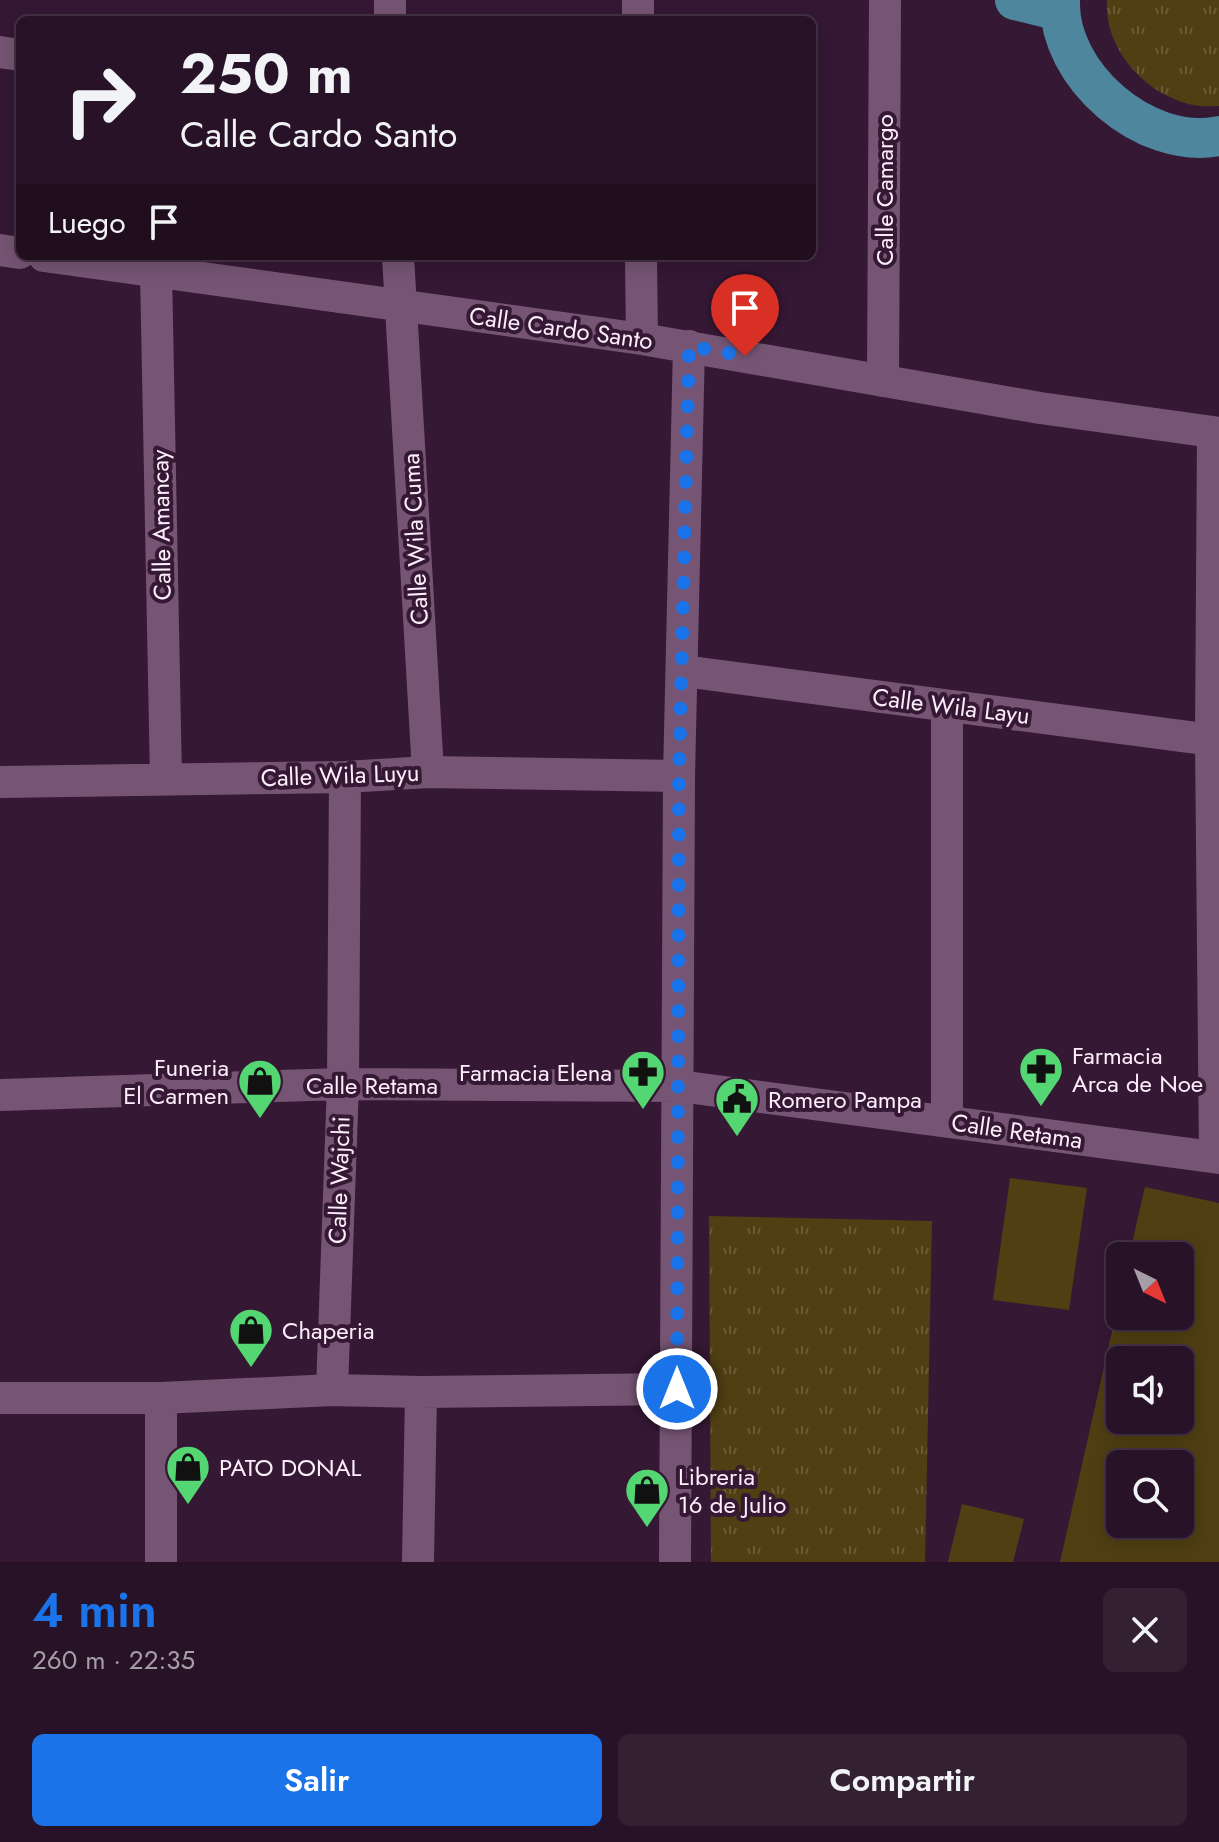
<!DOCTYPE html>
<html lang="es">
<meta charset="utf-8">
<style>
body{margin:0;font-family:Jost,sans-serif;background:#342033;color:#f1f3f6;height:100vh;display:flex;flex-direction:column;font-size:30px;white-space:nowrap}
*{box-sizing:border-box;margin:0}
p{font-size:26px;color:#a59ea7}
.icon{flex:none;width:44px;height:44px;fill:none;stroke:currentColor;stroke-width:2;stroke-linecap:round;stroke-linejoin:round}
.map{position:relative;height:1562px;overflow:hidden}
.drawer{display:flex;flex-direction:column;background:#281227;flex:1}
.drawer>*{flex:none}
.banner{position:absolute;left:16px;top:16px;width:800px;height:244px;border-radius:12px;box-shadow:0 4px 20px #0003,0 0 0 2px #443244;background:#281227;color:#f1f3f6;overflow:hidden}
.needle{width:52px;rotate:137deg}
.tools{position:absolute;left:1106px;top:1242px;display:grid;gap:16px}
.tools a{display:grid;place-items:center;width:88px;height:88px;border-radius:12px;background:#281227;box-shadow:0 4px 20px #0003,0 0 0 2px #443244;font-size:40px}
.pin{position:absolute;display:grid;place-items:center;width:68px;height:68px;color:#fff;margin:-82px -34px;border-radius:50% 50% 50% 0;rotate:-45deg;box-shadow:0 0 8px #0007}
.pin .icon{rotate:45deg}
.me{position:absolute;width:88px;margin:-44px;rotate:0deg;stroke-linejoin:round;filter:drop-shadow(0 0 6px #0008)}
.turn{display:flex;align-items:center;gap:28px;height:168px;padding:0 32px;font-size:36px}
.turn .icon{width:104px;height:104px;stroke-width:2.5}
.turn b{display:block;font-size:56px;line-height:68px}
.then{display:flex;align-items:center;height:76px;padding:0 32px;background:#0003;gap:16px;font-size:30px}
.round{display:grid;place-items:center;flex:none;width:84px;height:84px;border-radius:12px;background:#342033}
.head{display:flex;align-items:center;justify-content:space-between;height:136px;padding:0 32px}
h1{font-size:48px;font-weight:600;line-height:60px;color:#1a73e8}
.cta{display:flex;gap:16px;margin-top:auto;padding:16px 32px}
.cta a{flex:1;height:92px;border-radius:12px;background:#1a73e8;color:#fff;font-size:32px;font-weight:600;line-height:92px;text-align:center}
.cta a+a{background:#342033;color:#f1f3f6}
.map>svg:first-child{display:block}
</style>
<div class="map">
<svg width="1219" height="1562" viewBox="0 0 1219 1562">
<defs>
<pattern id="grass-tufts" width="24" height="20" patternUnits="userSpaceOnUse" patternTransform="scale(2)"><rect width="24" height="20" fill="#503f13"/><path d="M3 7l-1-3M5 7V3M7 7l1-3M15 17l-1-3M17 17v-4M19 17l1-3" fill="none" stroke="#6a5b36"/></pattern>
</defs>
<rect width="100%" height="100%" fill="#351834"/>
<path fill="url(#grass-tufts)" d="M1107 0H1219V106C1211 106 1201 107 1193 105 1146 95 1104 50 1107 0Z
M709 1216 932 1221 925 1562H711Z"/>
<path fill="#503f13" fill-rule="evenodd" d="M1010 1178 1087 1188 1069 1310 993 1300Z
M1145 1187 1219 1203V1562H1060L1120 1296V1316H1180V1256H1129ZM1120 1360H1180V1420H1120ZM1120 1464H1180V1524H1120Z
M962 1504 1024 1519 1013 1562H948Z"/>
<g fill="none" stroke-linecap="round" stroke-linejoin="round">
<path stroke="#765574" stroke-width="32" d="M638 0V20
M390 20V0
M0 52 20 55
M0 250 20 253
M44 256 642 339 1040 408 1219 433
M398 256 428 772
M641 256 642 339
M156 272 166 778
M883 381 885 0
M1213 432 1211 740 1215 1157
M683 671 1219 741
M0 782 345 777 428 772 679 776
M0 1095 343 1084 679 1086 1219 1158
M947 1121V706
M332 1390 343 1084 345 777
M0 1398H161L332 1390 421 1392 677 1389
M161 1562V1398
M418 1562 421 1392
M675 1562 679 776 689 346"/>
<path stroke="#4e879d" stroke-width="40" d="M1015 0 1060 11
M1060 0C1057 75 1145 151 1219 136"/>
</g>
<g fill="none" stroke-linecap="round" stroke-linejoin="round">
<path stroke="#1a73e8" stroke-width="14" stroke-dasharray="0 25.2" d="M677 1389 679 776 689 346 745 356"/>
</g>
<defs>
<g id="pharmacy-pin" transform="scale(2.3)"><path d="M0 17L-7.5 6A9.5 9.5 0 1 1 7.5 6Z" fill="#54d672" stroke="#351834"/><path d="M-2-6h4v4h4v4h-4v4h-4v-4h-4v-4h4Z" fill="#111"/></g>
<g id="shop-pin" transform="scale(2.3)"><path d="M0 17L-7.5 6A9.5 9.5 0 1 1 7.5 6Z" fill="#54d672" stroke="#351834"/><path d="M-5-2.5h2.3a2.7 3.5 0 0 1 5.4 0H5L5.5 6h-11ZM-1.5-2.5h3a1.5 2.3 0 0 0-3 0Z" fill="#111"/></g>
<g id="civic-pin" transform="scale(2.3)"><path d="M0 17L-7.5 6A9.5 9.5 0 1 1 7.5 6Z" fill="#54d672" stroke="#351834"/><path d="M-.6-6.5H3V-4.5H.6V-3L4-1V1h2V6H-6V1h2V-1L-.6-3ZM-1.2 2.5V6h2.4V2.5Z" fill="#111"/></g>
</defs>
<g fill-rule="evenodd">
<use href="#pharmacy-pin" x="1041" y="1069"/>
<use href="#pharmacy-pin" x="643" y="1072"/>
<use href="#shop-pin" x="260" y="1081"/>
<use href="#civic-pin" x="737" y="1099"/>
<use href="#shop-pin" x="251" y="1330"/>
<use href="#shop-pin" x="188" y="1467"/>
<use href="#shop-pin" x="647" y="1490"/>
</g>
<g text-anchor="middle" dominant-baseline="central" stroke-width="8" stroke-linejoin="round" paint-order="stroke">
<g font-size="24" fill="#feeefc" stroke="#351834">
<text transform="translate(884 190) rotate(-90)">Calle Camargo</text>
<text transform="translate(561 328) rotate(8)">Calle Cardo Santo</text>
<text transform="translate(161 525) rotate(-91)">Calle Amancay</text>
<text transform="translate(415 539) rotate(-93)">Calle Wila Cuma</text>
<text transform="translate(951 706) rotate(7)">Calle Wila Layu</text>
<text transform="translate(340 775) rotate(-2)">Calle Wila Luyu</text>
<text x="372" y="1085">Calle Retama</text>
<text transform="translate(1017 1131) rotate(8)">Calle Retama</text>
<text transform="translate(339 1180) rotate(-88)">Calle Wajchi</text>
</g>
<g font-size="24" fill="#feeefc" stroke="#351834" text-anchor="start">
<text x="1072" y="1055">Farmacia<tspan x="1072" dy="28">Arca de Noe</tspan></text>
<text x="229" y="1067" text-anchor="end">Funeria<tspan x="229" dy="28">El Carmen</tspan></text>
<text x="612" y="1072" text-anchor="end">Farmacia Elena</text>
<text x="768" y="1099">Romero Pampa</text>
<text x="282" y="1330">Chaperia</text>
<text x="219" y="1467">PATO DONAL</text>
<text x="678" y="1476">Libreria<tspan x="678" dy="28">16 de Julio</tspan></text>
</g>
</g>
</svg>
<div class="tools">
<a><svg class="needle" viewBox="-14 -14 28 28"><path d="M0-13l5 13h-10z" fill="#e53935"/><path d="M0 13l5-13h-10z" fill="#a59ea7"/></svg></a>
<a><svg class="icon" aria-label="sound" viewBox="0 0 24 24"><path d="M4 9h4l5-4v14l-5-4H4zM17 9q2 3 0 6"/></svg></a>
<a><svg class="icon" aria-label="search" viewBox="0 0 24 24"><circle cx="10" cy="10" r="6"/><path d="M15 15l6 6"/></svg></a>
</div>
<div class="pin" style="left:745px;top:356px;background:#d93025"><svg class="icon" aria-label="arrive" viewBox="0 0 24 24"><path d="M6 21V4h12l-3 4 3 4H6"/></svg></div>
<svg class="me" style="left:677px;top:1389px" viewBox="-20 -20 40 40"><circle r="17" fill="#1a73e8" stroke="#fff" stroke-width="3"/><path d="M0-11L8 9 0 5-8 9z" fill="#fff"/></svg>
<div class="banner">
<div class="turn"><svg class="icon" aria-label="right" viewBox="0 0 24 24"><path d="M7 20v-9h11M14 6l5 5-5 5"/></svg><div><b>250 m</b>Calle Cardo Santo</div></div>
<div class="then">Luego<svg class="icon" aria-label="arrive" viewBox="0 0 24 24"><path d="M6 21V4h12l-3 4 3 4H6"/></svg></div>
</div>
</div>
<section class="drawer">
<div class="head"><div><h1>4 min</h1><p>260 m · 22:35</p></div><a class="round"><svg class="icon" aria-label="close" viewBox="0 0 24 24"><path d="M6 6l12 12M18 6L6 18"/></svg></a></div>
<div class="cta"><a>Salir</a><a>Compartir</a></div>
</section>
